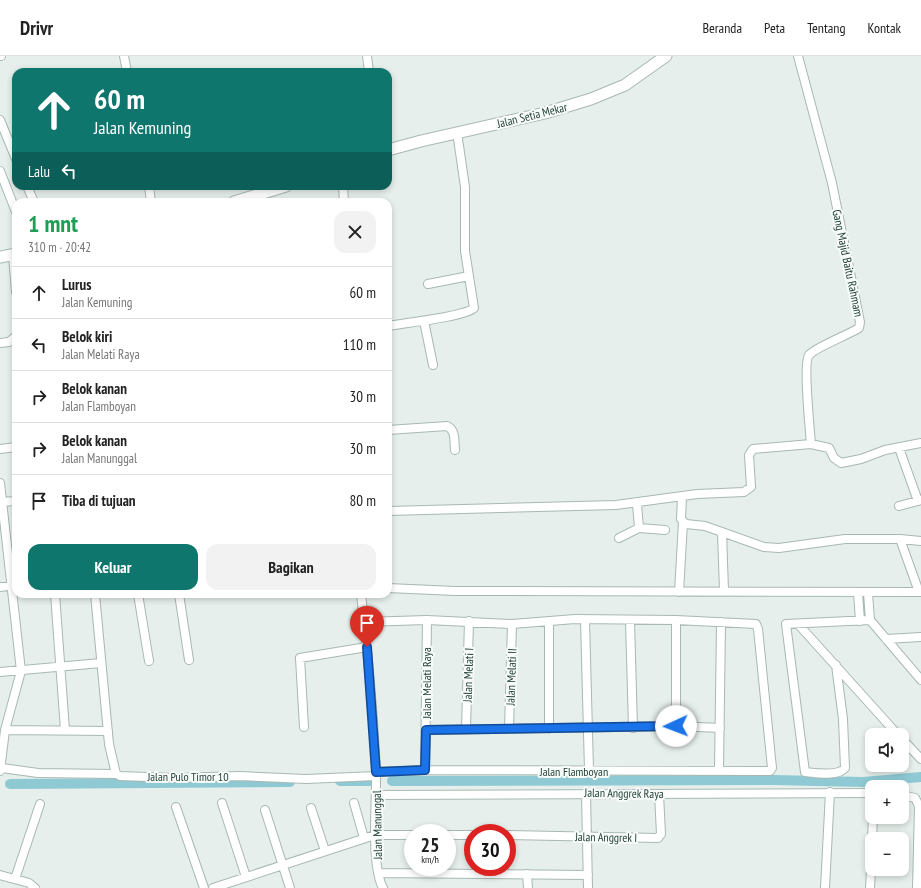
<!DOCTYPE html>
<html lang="id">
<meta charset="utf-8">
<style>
body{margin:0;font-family:"PT Sans Narrow",sans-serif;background:#f2f2f2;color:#222;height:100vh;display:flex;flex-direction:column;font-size:15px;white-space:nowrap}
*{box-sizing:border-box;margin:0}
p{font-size:13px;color:#767676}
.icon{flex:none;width:22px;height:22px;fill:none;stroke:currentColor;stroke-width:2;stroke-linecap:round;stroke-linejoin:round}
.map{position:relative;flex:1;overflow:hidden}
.details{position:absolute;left:12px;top:142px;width:380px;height:400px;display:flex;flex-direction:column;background:#fff;border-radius:12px;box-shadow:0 2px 6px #0003}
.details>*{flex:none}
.banner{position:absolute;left:12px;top:12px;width:380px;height:122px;border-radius:12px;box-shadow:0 2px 6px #0003;background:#0f766e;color:#fff;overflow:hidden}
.fabs{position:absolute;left:865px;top:672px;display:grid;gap:8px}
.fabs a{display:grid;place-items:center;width:44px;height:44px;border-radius:8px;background:#fff;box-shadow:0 2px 6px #0003;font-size:20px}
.speed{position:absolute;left:404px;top:768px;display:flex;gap:8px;font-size:20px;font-weight:700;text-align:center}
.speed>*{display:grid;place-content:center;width:52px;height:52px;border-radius:50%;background:#fff;box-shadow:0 2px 6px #0003;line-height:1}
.speed small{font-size:10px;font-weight:400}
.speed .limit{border:6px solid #d22;background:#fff;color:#111}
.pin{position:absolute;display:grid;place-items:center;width:34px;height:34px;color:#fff;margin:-41px -17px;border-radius:50% 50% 50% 0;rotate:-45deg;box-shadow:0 0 4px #0007}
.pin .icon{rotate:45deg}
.me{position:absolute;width:44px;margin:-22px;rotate:268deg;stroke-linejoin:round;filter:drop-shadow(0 0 3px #0008)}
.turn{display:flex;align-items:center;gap:14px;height:84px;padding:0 16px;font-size:18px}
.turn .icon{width:52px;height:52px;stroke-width:2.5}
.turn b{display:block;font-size:28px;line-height:34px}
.then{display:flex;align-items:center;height:38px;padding:0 16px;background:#0003;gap:8px;font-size:15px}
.round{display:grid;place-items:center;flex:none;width:42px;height:42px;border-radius:12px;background:#f2f2f2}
.head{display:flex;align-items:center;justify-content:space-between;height:68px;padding:0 16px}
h1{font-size:24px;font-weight:800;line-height:30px;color:#1e9e55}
.cta{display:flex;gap:8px;margin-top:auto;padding:8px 16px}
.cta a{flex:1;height:46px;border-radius:12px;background:#0f766e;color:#fff;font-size:16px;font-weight:800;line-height:46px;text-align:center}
.cta a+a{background:#f2f2f2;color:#222}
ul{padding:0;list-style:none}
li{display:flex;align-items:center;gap:12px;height:52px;padding:0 16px;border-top:1px solid #e0e0e0}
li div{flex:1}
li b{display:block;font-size:15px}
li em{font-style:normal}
header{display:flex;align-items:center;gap:24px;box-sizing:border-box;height:56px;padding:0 20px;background:#fff;border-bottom:1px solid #e0e0e0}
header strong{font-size:19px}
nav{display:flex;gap:22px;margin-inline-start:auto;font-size:14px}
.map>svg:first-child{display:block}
</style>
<header>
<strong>Drivr</strong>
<nav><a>Beranda</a><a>Peta</a><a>Tentang</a><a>Kontak</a></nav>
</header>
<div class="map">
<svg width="921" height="832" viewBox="0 0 921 832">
<rect width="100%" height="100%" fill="#e6efeb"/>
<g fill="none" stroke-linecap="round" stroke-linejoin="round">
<path stroke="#8ec9d4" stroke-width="10" d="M340 725H370
M392 725 773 724 863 726 921 721
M10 728 290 726"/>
<g stroke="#a8b8b2" stroke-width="10">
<path id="minor" d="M0 0H1
M124 0 127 16
M367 0 369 16
M798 0 832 127 860 266 859 272C848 279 816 291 809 299 803 306 810 375 811 388
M0 64 16 103
M0 115 16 156
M27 130 34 146
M149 130 151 146
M343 130 344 146
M13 199 16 236
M428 228 469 220
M424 265 433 309
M388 270C404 267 464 261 474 252L465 195V131L457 76
M0 287 9 286 16 280
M388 374 447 370C456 374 454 385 455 394
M899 392 918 445
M0 393 16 391
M0 427 21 615 5 674 0 715
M682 441 681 463 686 468 705 470 764 491 779 492 845 483H900L921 485
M2 446 16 445
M637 448 639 472
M899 450 921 444
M388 455 616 449 697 438 744 436 751 431 749 399 753 393 811 388 829 392 834 402 841 407 861 403 885 394 921 387
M722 476 724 535
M619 482 639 472 665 474
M900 483 919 536
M0 531 15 529
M388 532 455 535 921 536
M679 536 683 466
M858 537 860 565
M868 537 870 564 921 624
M55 538 65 674
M95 538 109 688 116 718
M138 538 149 605
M179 538 189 604
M361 538C368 597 373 655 376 714 377 743 370 808 383 832
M585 564 589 714
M630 565 633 672
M364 566 427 564 512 568 575 563 676 564 756 568 758 573 772 712 770 715 425 714 376 716
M798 568 898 679
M886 583 921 581
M836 609 843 663 845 712C838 721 815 717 805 716L786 568 870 564
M0 616 101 607
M676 670V564
M304 671 300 602 367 591
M466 673 469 565
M509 673 512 568
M549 673V565
M5 674 108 675
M426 674 676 670 720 672
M902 683 921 703
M2 712 38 717 116 718 120 720 176 722 240 720 306 723 376 720
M425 714 427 564
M719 714 721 566
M586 737 588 832
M376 739 872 737
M902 739 915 742 919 750 917 832
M222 747 246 821
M354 747 364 782
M176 751 204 832
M311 752 325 795
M265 754 290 832
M447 779H473
M507 779 658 782 661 778 659 738
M872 783 873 761
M378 817 588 819
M527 818 528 832
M0 819 29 827 35 832
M15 823 40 748
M213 832 375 779H413
M825 832 830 736
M870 832 872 796"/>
</g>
<g stroke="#a8b8b2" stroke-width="13">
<path id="tertiary" d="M388 94 421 85 545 57 591 43 625 29 666 0
M234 146 286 130
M0 201 16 198"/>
</g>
<use href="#minor" stroke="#fff" stroke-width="8"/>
<use href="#tertiary" stroke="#fff" stroke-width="11"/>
</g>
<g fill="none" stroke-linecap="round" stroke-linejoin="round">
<g stroke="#114b97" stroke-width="10">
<path id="route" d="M367 591 376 716 425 714 426 674 676 670"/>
</g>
<use href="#route" stroke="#1a73e8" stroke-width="7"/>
</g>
<g text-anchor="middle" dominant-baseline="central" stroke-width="4" stroke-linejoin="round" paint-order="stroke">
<g font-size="12" fill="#24423a" stroke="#f7fbf9">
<text transform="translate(532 59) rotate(-14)">Jalan Setia Mekar</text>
<text transform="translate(848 207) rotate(78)">Gang Majid Baitu Rahmam</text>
<text transform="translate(468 619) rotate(-88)">Jalan Melati I</text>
<text transform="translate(511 621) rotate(-88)">Jalan Melati II</text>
<text transform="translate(426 627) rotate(-90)">Jalan Melati Raya</text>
<text x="574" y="715">Jalan Flamboyan</text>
<text x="188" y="720">Jalan Pulo Timor 10</text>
<text transform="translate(624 737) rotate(1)">Jalan Anggrek Raya</text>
<text transform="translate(377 769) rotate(-91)">Jalan Manunggal</text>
<text transform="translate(606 781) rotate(1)">Jalan Anggrek I</text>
</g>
</g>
</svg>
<div class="fabs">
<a><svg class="icon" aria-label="sound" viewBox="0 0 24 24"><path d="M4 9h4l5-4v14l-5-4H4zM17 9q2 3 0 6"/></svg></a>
<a>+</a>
<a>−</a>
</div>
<div class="speed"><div>25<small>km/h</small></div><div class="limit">30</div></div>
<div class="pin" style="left:367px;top:591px;background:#d93025"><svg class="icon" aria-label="arrive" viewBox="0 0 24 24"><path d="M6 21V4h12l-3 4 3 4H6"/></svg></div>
<svg class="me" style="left:676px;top:670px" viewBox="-20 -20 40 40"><circle r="19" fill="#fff"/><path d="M0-13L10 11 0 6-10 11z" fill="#1a73e8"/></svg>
<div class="banner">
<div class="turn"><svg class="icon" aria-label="ahead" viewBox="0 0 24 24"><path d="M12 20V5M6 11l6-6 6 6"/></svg><div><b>60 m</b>Jalan Kemuning</div></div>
<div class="then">Lalu<svg class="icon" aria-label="left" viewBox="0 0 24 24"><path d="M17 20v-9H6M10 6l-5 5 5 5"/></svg></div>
</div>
<section class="details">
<div class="head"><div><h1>1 mnt</h1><p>310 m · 20:42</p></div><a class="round"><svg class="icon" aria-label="close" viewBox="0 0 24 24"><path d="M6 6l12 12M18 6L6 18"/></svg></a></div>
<ul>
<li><svg class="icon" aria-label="ahead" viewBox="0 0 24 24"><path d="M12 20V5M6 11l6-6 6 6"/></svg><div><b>Lurus</b><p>Jalan Kemuning</p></div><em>60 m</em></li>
<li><svg class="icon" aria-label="left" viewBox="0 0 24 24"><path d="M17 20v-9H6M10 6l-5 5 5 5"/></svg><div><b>Belok kiri</b><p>Jalan Melati Raya</p></div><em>110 m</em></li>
<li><svg class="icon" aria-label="right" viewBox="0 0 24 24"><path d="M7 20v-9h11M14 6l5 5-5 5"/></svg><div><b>Belok kanan</b><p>Jalan Flamboyan</p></div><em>30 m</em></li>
<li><svg class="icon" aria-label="right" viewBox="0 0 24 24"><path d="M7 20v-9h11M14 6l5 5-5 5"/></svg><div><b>Belok kanan</b><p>Jalan Manunggal</p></div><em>30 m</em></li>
<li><svg class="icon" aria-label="arrive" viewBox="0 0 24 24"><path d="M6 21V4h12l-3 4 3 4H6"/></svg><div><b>Tiba di tujuan</b></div><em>80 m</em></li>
</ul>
<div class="cta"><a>Keluar</a><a>Bagikan</a></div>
</section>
</div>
